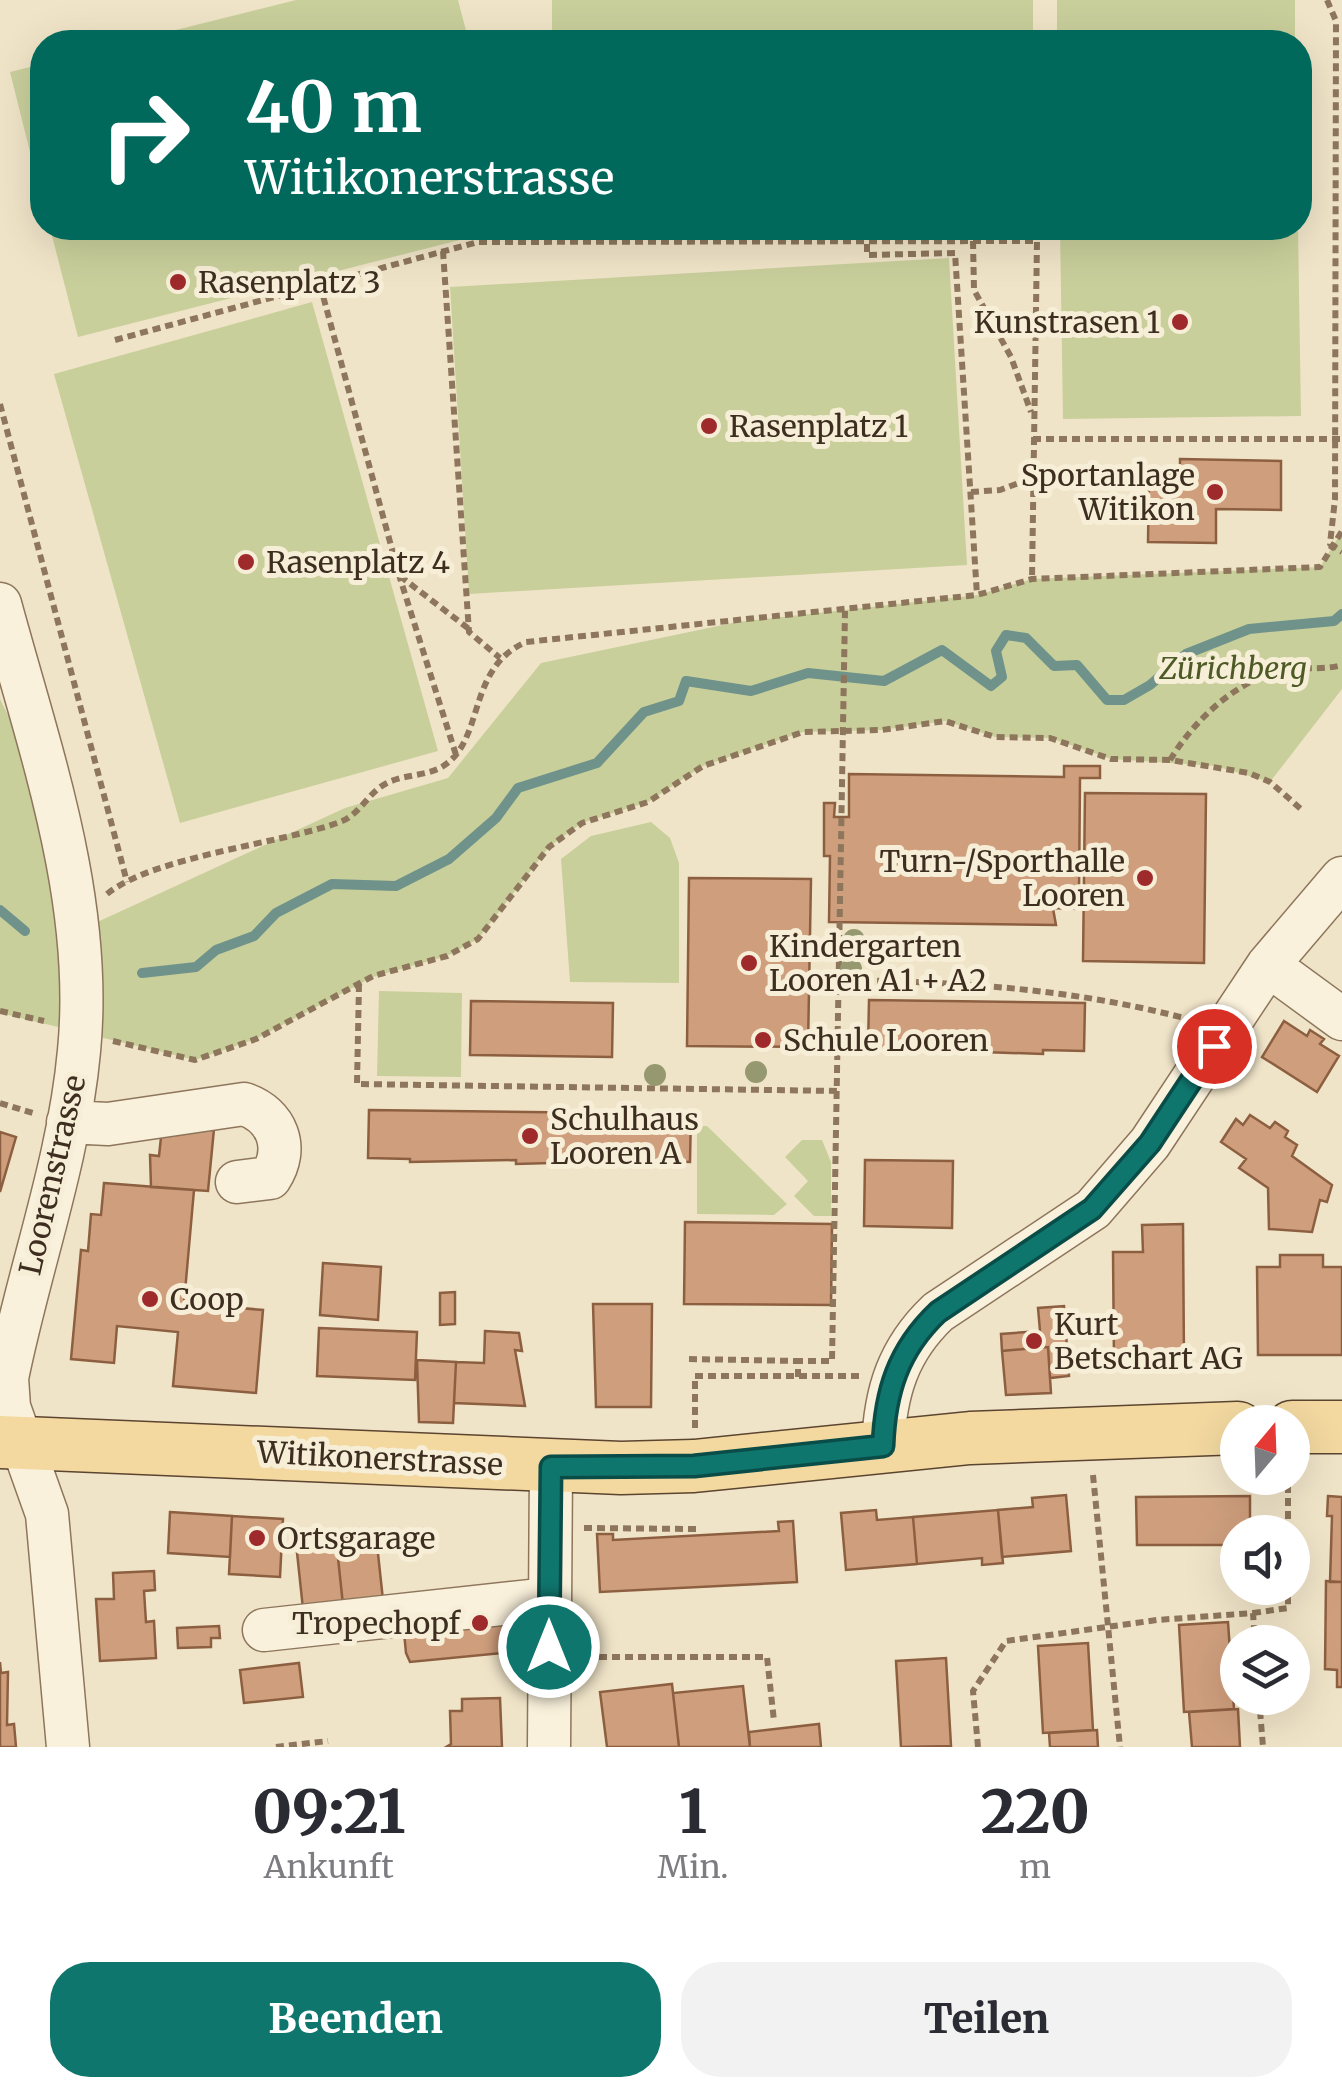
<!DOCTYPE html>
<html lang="de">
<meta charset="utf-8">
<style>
body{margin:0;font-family:Merriweather,serif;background:#f2f2f3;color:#2b2b33;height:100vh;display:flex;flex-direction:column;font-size:38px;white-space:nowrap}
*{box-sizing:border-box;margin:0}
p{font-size:32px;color:#7c7c81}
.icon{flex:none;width:55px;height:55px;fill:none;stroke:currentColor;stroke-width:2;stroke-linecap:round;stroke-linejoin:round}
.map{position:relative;height:1747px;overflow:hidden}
.sheet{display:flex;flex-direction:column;background:#fff;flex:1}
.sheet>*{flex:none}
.banner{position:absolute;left:30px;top:30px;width:1282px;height:210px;border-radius:40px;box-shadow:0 10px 40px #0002;background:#00695c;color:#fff;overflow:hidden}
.needle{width:65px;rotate:19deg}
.buttons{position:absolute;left:1220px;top:1405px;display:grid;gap:20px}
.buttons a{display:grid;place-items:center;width:90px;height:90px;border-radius:50%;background:#fff;box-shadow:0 10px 40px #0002;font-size:50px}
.pin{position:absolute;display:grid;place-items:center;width:85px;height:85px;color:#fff;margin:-42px;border:5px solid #fff;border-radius:50%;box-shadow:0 2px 10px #0007}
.me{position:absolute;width:110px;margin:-55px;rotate:0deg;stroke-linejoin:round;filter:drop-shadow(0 0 8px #0008)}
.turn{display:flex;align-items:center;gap:35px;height:210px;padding:0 50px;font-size:45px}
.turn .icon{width:130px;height:130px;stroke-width:2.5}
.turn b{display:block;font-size:70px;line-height:85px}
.eta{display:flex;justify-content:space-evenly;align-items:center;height:170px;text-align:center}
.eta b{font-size:60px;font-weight:800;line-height:70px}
.cta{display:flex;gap:20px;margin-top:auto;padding:20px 50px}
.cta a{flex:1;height:115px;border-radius:40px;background:#0f766e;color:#fff;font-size:40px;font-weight:800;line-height:115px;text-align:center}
.cta a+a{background:#f2f2f3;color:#2b2b33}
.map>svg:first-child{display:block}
</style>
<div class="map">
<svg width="1342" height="1747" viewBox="0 0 1342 1747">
<rect width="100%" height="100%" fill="#f0e4c8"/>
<path fill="#c9cf9b" d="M296 0H458L469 42H128Z
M552 0H1033V42H552Z
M1057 0H1295V42H1057Z
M42 64V200L10 72Z
M50 228H507L78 337Z
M552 228H1034V237L552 239Z
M1060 228H1298L1301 416 1063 419Z
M949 258 967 565 469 594 450 287Z
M312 302 438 751 180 823 54 374Z
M1342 531V689L1270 782 1215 766 1111 759 1050 738 995 737 945 721 882 730 803 732 703 766 648 802 582 823 549 847 478 939 447 956 373 977 256 1039 195 1060 0 1013V699L57 814 80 930 345 808 448 778 541 663 737 622 977 595 1032 579 1320 567Z
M651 822 670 838 679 863V983L570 982 561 859 591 836Z
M379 991 462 993 461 1077 377 1076Z
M697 1126H707L787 1204 774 1215 697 1214Z
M802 1140H822L831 1162V1216H814L794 1196 808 1181 785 1157Z"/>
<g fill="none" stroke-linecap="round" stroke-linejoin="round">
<path stroke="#6f938a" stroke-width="10" d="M0 910 25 931
M142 973 196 967 216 950 254 936 276 913 332 884 396 886 449 859 496 818 518 788 597 763 644 712 679 701 686 681 751 691 808 673 884 681 942 650 991 686 1002 677 996 651 1006 635 1026 638 1054 666 1077 665 1107 700H1124L1150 685 1186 654 1249 629 1334 621 1342 614"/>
</g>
<path fill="#cf9f7d" stroke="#8d5f41" stroke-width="2.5" d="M1180 459 1281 461V510L1216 509V543L1148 542 1149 476H1180Z
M1064 766H1100V778H1080L1079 893 1050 892 1056 925 829 922 830 856H824V803H835L834 817H849V774L1064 777Z
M1085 793 1206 794 1204 963 1083 961Z
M689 878 811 879 808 1047 687 1046Z
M1050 892 1079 893 1078 909 1050 908Z
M869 1000 1085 1003 1084 1051 1043 1050V1054L868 1048Z
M471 1001 613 1003 612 1057 470 1055Z
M1284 1021 1307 1036 1310 1030 1324 1039 1320 1044 1339 1056 1317 1092 1262 1057Z
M369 1110 691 1114 690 1162 648 1161V1165H621L622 1161 516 1164V1160L410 1162V1159L368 1158Z
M1250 1115 1270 1128 1275 1122 1288 1131 1285 1137 1297 1145 1292 1156 1332 1185 1327 1202 1320 1200 1312 1232 1269 1229 1268 1188 1239 1168 1246 1159 1221 1142 1236 1119 1243 1125Z
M162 1128 214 1129 208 1191 151 1187 150 1155 159 1156Z
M0 1132 16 1137 0 1192Z
M865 1160 953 1161 952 1228 864 1226Z
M104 1183 194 1190 184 1303 263 1310 256 1393 173 1386 178 1332 117 1326 114 1363 71 1359 81 1250 88 1251 91 1214 101 1215Z
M685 1222 832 1224 831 1305 684 1304Z
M1183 1224 1184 1362H1114L1113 1252H1143L1142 1225Z
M1280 1255H1323V1267H1342V1355H1258L1257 1267H1280Z
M323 1263 381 1267 378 1320 320 1315Z
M455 1292V1324L440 1325V1293Z
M593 1304H652L651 1407H596Z
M1064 1306 1069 1376 1050 1378 1048 1347 1002 1351 1001 1334 1040 1331 1038 1308Z
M319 1328 417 1332 415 1380 317 1376Z
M485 1331 519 1333 522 1351 515 1350 525 1406 454 1403 456 1362 484 1363Z
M1048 1347 1051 1393 1006 1395 1002 1351Z
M417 1360 456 1362 453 1423 419 1422Z
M1066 1495 1071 1551 1002 1557 998 1510 1033 1507 1032 1498Z
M1250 1496V1532H1238V1545H1137L1136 1497Z
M1328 1496 1342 1497V1582H1330L1332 1516H1327Z
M876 1510 877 1520 913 1517 917 1564 846 1570 841 1513Z
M998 1510 1003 1563 982 1565V1558L917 1564 913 1517Z
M170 1512 232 1516 230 1557 168 1553Z
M232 1516 283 1519 280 1577 229 1574Z
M793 1521 797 1582 600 1592 597 1534H613V1540L779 1531 778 1522Z
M376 1535 383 1600 343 1605 336 1539Z
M336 1539 343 1605 303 1609 296 1543Z
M154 1571 155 1590 144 1591 146 1622 154 1621 156 1658 100 1661 96 1599H114L113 1573Z
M1326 1581 1342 1582V1687H1337V1670L1325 1669Z
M509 1614 512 1652 410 1662 406 1653 403 1622Z
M1228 1622 1234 1709 1184 1712 1179 1625Z
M219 1626 220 1638H211V1647L178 1648 177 1628Z
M1088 1643 1093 1730 1043 1733 1038 1646Z
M946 1658 951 1746 901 1747 896 1661Z
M0 1662 1 1673 8 1672 7 1725 14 1724 16 1747H0Z
M299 1663 303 1697 244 1703 240 1670Z
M672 1684 679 1747H607L600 1692Z
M743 1686 750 1747H679L673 1693Z
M500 1698 502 1747H446L451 1744 450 1711H462V1699Z
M1238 1709 1240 1747H1192L1189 1712Z
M819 1724 821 1747H750L749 1732Z
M1097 1730 1098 1747H1050L1049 1733Z"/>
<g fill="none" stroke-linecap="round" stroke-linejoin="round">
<g stroke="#8d765c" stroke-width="45">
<path id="minor" d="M0 604C39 748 94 899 79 1051 69 1161 29 1269 7 1378L9 1407 47 1514 68 1747
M1268 965 1342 1019
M68 1122 108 1124 244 1104C277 1115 290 1148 270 1178L237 1182
M883 1447C885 1392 898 1350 938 1312L1093 1209 1150 1143 1268 965 1342 878
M264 1630 549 1599
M549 1747 551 1467"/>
</g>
<g stroke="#5b4430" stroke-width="55">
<path id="major" d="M1292 1427H1342
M0 1442 621 1468 694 1466 970 1438 1238 1428"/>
</g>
<path stroke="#8d765c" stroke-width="6" stroke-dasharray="8 5" stroke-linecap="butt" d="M1327 0 1336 21 1335 499 1330 544 1342 552
M973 241 974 290 1011 357 1031 412
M867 244V255L955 253 977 595
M443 251 469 632 500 658
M320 285 399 575 456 755
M115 340 478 242 1037 241 1032 579
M0 404 127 882
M1033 439H1342
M971 492 1000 490 1032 478
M400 576 469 629
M1170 760C1194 721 1233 683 1279 671 1299 666 1321 671 1342 665
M107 894C154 856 280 844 340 822 360 815 368 792 387 783 403 775 422 776 438 769 487 745 464 669 526 642L977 595 1032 579 1320 567 1342 531
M838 980C962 982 1071 988 1192 1020
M359 984 357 1084 838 1091
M0 1011 44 1021
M113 1041 195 1060 256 1039 373 976 447 956 478 939 549 847 582 823 648 802 703 766 803 732 882 730 945 721 995 737 1050 738 1111 759 1170 760 1249 773 1270 782 1301 809
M0 1103 36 1114
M689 1359 798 1361
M798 1377V1361H832L845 611
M695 1428V1376H860
M1093 1475 1120 1747
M584 1528 696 1529
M1288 1532V1478
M1253 1613 1288 1608V1588
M586 1657H767L774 1721
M1259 1698 1263 1747
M276 1747 328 1741
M978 1747 973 1691 1006 1641 1157 1620 1253 1613 1255 1642"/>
<use href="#minor" stroke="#faf1dc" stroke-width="42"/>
<use href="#major" stroke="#f3d9a0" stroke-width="52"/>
</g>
<g fill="#96986f">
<circle cx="854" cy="940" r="11"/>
<circle cx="851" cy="969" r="11"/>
<circle cx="756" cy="1072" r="11"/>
<circle cx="655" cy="1075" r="11"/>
</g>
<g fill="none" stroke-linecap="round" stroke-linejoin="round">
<g stroke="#0a4d48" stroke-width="25">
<path id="route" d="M549 1647 551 1467 694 1466 883 1446C885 1392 898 1350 938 1312L1092 1209 1150 1143 1214 1046"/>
</g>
<use href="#route" stroke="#0f766e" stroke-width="18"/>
</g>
<g fill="#9e2a2b" stroke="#f7eed8" stroke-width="4">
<circle cx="178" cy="282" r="10"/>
<circle cx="1180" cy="322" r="10"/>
<circle cx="709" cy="426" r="10"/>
<circle cx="1215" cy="492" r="10"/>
<circle cx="246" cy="562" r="10"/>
<circle cx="1145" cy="878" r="10"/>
<circle cx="749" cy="963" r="10"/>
<circle cx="763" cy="1040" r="10"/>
<circle cx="530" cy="1136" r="10"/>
<circle cx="150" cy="1299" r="10"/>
<circle cx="1034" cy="1341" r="10"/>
<circle cx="257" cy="1538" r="10"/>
<circle cx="480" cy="1623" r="10"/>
</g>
<g text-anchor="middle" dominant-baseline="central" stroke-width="10" stroke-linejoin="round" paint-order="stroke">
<g font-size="30" fill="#3d2e20" stroke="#f7eed8" text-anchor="start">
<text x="198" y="282">Rasenplatz 3</text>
<text x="1160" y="322" text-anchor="end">Kunstrasen 1</text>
<text x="729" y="426">Rasenplatz 1</text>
<text x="1195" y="475" text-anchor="end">Sportanlage<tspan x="1195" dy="34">Witikon</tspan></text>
<text x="266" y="562">Rasenplatz 4</text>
<text x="1125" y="861" text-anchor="end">Turn-/Sporthalle<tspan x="1125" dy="34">Looren</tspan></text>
<text x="769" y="946">Kindergarten<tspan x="769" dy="34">Looren A1 + A2</tspan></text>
<text x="783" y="1040">Schule Looren</text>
<text x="550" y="1119">Schulhaus<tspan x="550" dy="34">Looren A</tspan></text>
<text x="170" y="1299">Coop</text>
<text x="1054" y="1324">Kurt<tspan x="1054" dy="34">Betschart AG</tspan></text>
<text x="277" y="1538">Ortsgarage</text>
<text x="460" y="1623" text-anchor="end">Tropechopf</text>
</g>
<g font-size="30" font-style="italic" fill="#4d5a26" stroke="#f7eed8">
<text x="1233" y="668">Zürichberg</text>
</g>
<g font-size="30" fill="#3d2e20" stroke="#f7eed8">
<text transform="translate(52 1175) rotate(-77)">Loorenstrasse</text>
<text transform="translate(380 1458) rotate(3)">Witikonerstrasse</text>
</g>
</g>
</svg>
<div class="buttons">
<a><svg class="needle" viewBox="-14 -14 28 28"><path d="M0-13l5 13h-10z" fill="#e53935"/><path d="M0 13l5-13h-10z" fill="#7c7c81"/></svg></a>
<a><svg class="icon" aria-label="sound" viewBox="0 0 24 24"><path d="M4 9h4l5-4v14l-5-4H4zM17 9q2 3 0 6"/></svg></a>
<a><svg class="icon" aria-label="layers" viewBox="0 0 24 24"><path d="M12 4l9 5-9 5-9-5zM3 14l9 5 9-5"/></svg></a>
</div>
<div class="pin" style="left:1214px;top:1046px;background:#d93025"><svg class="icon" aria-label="arrive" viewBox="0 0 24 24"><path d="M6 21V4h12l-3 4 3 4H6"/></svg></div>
<svg class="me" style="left:549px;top:1647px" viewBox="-20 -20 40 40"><circle r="17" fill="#0f766e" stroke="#fff" stroke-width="3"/><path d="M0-11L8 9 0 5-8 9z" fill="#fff"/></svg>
<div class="banner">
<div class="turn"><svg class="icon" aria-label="right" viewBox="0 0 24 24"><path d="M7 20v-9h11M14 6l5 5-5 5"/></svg><div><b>40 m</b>Witikonerstrasse</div></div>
</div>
</div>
<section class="sheet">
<div class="eta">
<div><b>09:21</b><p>Ankunft</p></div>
<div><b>1</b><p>Min.</p></div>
<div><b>220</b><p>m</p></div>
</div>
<div class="cta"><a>Beenden</a><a>Teilen</a></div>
</section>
